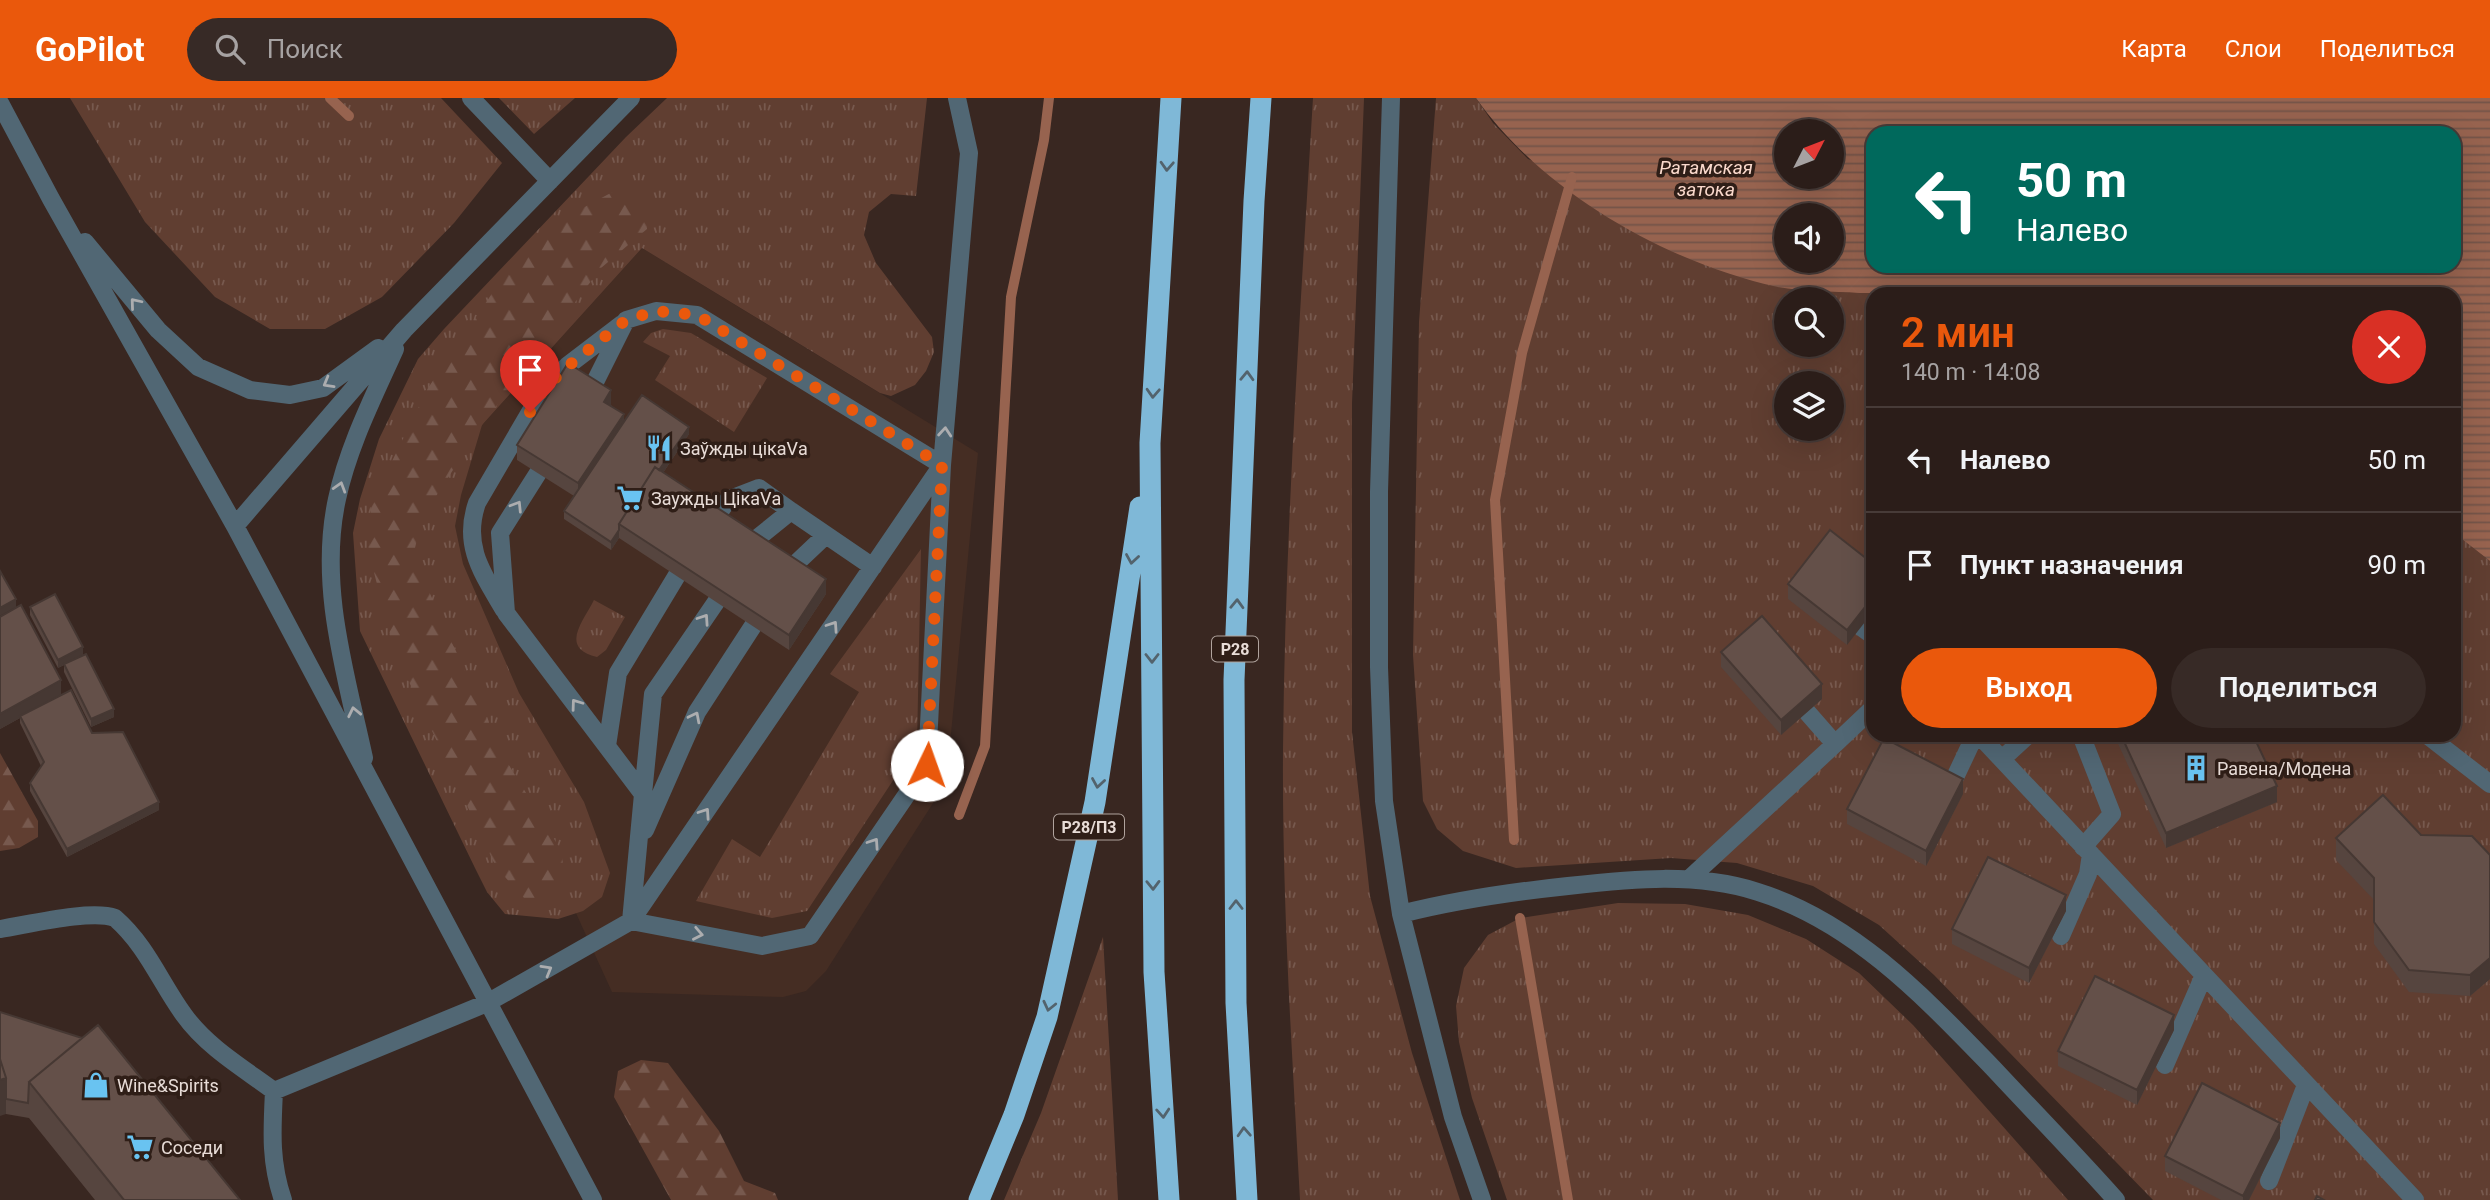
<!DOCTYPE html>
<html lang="ru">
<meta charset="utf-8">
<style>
body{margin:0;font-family:Roboto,sans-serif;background:#372a26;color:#f1f3f6;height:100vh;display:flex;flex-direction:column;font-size:26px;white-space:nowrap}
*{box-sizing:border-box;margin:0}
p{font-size:23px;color:#a6a2a2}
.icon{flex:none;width:38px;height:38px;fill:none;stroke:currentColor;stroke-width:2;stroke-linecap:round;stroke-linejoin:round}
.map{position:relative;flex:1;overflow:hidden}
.side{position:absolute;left:1866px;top:189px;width:595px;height:455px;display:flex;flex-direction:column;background:#2b1d19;border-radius:21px;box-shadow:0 7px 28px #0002,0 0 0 2px #473b38}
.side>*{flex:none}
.hud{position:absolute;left:1866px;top:28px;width:595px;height:147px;border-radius:21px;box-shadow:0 7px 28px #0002,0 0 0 2px #473b38;background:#00695c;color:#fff;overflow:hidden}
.needle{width:46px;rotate:48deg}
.controls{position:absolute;left:1774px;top:21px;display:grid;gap:14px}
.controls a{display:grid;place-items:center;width:70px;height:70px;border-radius:50%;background:#2b1d19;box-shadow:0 7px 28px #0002,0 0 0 2px #473b38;font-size:35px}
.pin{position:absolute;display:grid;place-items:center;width:60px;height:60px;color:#fff;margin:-72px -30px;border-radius:50% 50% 50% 0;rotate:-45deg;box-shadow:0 0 7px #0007}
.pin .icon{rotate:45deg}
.me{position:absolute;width:77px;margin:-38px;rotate:3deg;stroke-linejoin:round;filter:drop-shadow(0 0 5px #0008)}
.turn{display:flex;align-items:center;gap:24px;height:147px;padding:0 35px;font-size:32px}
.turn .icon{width:91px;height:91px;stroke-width:2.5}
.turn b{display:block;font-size:49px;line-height:60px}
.round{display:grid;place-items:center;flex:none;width:74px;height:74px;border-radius:37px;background:#372a26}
.summary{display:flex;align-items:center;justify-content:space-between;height:119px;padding:0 35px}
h1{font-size:42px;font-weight:600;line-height:52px;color:#ea580c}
.action{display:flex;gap:14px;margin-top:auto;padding:14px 35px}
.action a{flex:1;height:80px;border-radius:42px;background:#ea580c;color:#fff;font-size:28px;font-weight:600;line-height:80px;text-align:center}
.action a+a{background:#372a26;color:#f1f3f6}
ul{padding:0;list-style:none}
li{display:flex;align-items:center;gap:21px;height:105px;padding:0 35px;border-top:2px solid #473b38}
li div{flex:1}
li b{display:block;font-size:26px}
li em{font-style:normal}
header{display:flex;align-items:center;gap:42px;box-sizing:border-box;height:98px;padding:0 35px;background:#ea580c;color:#fff}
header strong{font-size:33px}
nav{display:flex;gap:38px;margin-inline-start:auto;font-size:24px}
.search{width:490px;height:63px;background:#372a26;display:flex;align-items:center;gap:18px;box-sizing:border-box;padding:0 24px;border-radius:38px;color:#a6a2a2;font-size:26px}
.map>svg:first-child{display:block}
</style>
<header>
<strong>GoPilot</strong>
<div class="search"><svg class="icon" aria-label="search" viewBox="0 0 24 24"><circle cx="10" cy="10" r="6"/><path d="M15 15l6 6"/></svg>Поиск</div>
<nav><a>Карта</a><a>Слои</a><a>Поделиться</a></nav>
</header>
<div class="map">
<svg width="2490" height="1102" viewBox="0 0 2490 1102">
<defs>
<pattern id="grass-tufts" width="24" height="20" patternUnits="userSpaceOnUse" patternTransform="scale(1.75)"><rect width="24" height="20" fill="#603e31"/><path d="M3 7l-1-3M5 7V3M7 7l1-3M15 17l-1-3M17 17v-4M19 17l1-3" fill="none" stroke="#77594e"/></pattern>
<pattern id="forest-firs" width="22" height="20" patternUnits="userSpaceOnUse" patternTransform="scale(1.75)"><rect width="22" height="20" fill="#603e31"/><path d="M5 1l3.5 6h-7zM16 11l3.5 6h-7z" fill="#77594e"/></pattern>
<pattern id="water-rules" width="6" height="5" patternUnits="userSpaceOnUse" patternTransform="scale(1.75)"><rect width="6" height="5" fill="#97634f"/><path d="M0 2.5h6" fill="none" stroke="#735448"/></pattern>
</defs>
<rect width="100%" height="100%" fill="#392721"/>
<path fill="#452d23" d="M642 150 978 355 948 667 935 702 826 873 806 893 783 899 612 894 422 478 482 327Z"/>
<path fill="url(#grass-tufts)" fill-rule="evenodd" d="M70 0H441L502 65 454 125 382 199 325 231H270L215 199 145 124Z
M499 0H575L534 36Z
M667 0H927L916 98 891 96 869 114 864 137 876 165 932 239 934 254 926 273 915 287 891 298 880 295 642 150 482 327 461 397 455 428 463 466 519 595 584 704 610 775 602 799 583 813 558 821 505 816 487 794 475 770 360 533 353 435 360 401 379 341 418 261 444 231 626 39Z
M1313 0H1364L1352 305V634L1370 798 1412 955 1460 1102H1300C1292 953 1282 803 1283 653 1285 435 1300 218 1313 0Z
M1436 0H1476L1493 25 1528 61 1859 195 1931 194 2014 196H1872V637H2454V435L2490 463V1102H2153L1934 877 1879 827 1813 788 1737 765 1671 760 1516 770 1463 753 1437 731 1423 703 1413 557 1419 224ZM1787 201H1832V247H1787ZM1787 285H1832V331H1787Z
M663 231 691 235 767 280 734 334 655 282 670 258 643 244 651 235Z
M921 451 917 646 807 813 772 820 696 803 732 741 760 759 859 594 830 576Z
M594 502 625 519 606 552 597 559C559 550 583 524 594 502Z
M1618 805 1685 806 1748 817 1806 841 1859 875 1913 927 2068 1102H1507L1472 1000 1459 944 1456 908 1464 870 1488 837 1520 820Z
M1103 839 1118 1102H1004L1041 1015Z"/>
<path fill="url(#forest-firs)" d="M620 90 647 106V131L601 170 482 327 422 420 415 450 422 478 503 657 562 754 564 785 547 804 524 800 496 769 394 552 369 455 371 406 428 290 514 163 564 120Z
M0 655 38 723V739L19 750 0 753Z
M641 962 668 965 719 1033 744 1083 775 1095 778 1102H671L614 999 618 973Z"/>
<path fill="url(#water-rules)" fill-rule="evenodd" d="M1476 0H2490V463L2454 435V196L1859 195C1833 193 1804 194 1778 189 1667 165 1542 94 1476 0ZM1787 33H1832V79H1787ZM1872 35H2454V168H1872ZM1787 117H1832V163H1787Z"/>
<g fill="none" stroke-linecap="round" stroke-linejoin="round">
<path stroke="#97634f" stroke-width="10" d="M330 0 349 18
M959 717 985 648 1011 199 1044 42 1049 0
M1514 742 1495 402 1522 255 1572 79
M1520 820 1568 1102"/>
<path stroke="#516774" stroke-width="18" d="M471 0 550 83
M1391 0 1379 394V569L1384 703 1401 816 1453 1019 1482 1102
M0 5 51 101 235 428 593 1102
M85 144 158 232 198 269 250 292 290 297 323 290 378 250
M538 375 500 435 506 515 643 696 631 823 762 848 810 838 927 667 942 367 697 217 656 213 626 222 590 294
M235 428 404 232 631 0
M708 430 728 402 759 390 791 413
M750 446 791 413 873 469
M783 482 789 472 826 437
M504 512C483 476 462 448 477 405L543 292 567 268 622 226
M1861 529 1872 537
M1807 614 1835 646 1872 611
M1979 637 2415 1102
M2081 637 2112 716 2083 749
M2427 637 2490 686
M607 648 618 575 688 459
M364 660C346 576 318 488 337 401 348 349 373 300 395 251
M2002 661 2028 637
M1950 690 1975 637
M643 696 653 596 716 504
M645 732 697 614 766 508
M1690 780 1835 646
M1401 816C1456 802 1511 794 1568 788 1632 781 1696 774 1758 794 1854 824 1925 900 1993 970 2034 1014 2076 1057 2116 1102
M0 831C27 827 91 811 115 820 147 848 160 884 184 917 207 949 243 970 274 993L487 905 631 823 942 367 969 55 957 0
M2061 838 2088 776 2091 756
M2165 967 2204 877
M274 993C272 1033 270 1064 283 1102
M2269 1083 2306 987"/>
<path stroke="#7fb8d7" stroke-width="21" d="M979 1102 1014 1017 1047 919 1095 704 1140 409
M1169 1102 1154 874 1150 345 1171 0
M1247 1102 1236 905 1234 582 1254 103 1261 0"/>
</g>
<path fill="#56453f" d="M611 307 624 323 689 336 663 375 826 496 789 552 619 440 611 452 564 421V413L574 398 517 362V347Z
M1872 410V428L1871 427V412Z
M1872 465 1847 547 1788 501V486Z
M30 509 83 557 114 619 91 629 64 574V567L58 570 30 517Z
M0 519 92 635 159 712 67 759 30 693V685L41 668 20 625V620L0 631Z
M1721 554 1822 601 1781 637 1721 569Z
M2114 637H2253L2277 704 2166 750Z
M1963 696 1926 768 1847 726V711Z
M2421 737 2490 757V881L2470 898 2409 894 2374 846V802L2336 762V740Z
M2066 813 2029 885 1952 846V831Z
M0 914 240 1102H95L29 1020 6 1016Z
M2174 932 2137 1007 2058 968V953Z
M2280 1040 2249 1102H2221L2165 1073V1058Z"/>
<path fill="#463833" d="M611 292V307L604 319V304Z
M624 316V331L578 400V385Z
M689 329V336L626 430 622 428Z
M619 432V440L611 452V444Z
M826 481V496L789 552V537Z
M1872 500V515L1847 547V532Z
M16 501V509L0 518V510Z
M83 549V557L58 570V562Z
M61 582V597L20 618V620L0 631V616Z
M1822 586V601L1781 637V622Z
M114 611V619L91 629V621Z
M1963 681V696L1926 768V753Z
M2277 688V704L2166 750V735Z
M159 704V712L67 759V751Z
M2066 797V813L2029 885V870Z
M2490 860V881L2470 898V877Z
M2174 917V932L2137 1007V992Z
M6 980V1016L0 1018V982Z
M2280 1025V1040L2249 1102H2243V1098Z"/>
<path fill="#645049" stroke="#463833" stroke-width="2" d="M568 265 611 292 604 304 624 316 578 385 517 347Z
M642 297 689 329 659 372 655 369 619 426V432L611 444 564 413Z
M655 369 826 481 789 537 619 426Z
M1830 432 1872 465V500L1847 532 1788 486Z
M0 473 16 501 0 510Z
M55 496 83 549 58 562 30 509Z
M21 507 61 582 0 616V519Z
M1762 518 1822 586 1781 622 1721 554Z
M86 556 114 611 91 621 64 566Z
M71 592 92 635 123 634 159 704 67 751 30 685 44 664 20 618Z
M2121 637H2253L2277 688 2166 735Z
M1884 640 1963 681 1926 753 1847 711Z
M2383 697 2421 737 2472 738 2490 757V860L2470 877 2409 872 2374 824V780L2336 740Z
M1988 759 2066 797 2029 870 1952 831Z
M2095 878 2174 917 2137 992 2058 953Z
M0 914 82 940 29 984 28 1005 6 1001V980L0 961Z
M98 927 240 1102H124L29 984Z
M0 961 6 980 0 982Z
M2202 985 2280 1025 2243 1098 2165 1058Z
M2317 1098 2324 1102H2315Z"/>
<defs><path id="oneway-chevron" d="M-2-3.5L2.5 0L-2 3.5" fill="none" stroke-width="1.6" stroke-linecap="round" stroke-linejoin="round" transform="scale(1.75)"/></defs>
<g stroke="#53636d">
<use href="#oneway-chevron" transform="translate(1167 68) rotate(93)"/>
<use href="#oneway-chevron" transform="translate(1247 278) rotate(-88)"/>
<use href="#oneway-chevron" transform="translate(1153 295) rotate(93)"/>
<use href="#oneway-chevron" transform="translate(1132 461) rotate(99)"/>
<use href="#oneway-chevron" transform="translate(1237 506) rotate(-88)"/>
<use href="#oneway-chevron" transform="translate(1152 560) rotate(90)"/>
<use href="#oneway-chevron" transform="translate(1098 685) rotate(99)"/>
<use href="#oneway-chevron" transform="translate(1153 787) rotate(89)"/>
<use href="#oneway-chevron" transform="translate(1236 807) rotate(-90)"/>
<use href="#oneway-chevron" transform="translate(1049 908) rotate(103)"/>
<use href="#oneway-chevron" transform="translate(1163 1015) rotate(86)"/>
<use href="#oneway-chevron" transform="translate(1244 1034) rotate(-93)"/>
</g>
<g stroke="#acadaf">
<use href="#oneway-chevron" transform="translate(135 205) rotate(-130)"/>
<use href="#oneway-chevron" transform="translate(328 285) rotate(150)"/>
<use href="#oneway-chevron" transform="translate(945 334) rotate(-85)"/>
<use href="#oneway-chevron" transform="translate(340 389) rotate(-73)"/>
<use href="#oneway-chevron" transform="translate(517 408) rotate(-58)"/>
<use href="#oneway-chevron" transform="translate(704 521) rotate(-56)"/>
<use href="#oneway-chevron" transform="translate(833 528) rotate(-56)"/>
<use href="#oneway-chevron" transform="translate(576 606) rotate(-126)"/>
<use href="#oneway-chevron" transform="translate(354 614) rotate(-102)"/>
<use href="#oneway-chevron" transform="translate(695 619) rotate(-63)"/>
<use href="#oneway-chevron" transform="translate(705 715) rotate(-56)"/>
<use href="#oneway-chevron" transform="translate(874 745) rotate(-56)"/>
<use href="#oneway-chevron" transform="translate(698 836) rotate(11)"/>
<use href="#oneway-chevron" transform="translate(547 872) rotate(-30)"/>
</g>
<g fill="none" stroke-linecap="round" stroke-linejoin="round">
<path stroke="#ea580c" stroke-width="12" stroke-dasharray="0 21.6" d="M530 314 543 292 568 268 626 222 656 213 697 217 942 367 927 667"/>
</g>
<defs>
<g id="restaurant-bare" transform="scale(2.1)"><path d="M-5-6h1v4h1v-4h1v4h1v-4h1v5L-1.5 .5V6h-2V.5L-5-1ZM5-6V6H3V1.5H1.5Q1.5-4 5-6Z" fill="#69c3f1" stroke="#2f1e17" stroke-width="2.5" paint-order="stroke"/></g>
<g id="supermarket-bare" transform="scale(2.1)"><path d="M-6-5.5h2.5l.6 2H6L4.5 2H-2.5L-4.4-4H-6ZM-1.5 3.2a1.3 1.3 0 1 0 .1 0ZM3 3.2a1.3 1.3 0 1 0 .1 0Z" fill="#69c3f1" stroke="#2f1e17" stroke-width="2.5" paint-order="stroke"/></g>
<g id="building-bare" transform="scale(2.1)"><path d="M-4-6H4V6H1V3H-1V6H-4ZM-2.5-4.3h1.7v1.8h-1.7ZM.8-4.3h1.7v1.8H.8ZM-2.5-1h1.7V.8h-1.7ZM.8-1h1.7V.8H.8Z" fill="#69c3f1" stroke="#2f1e17" stroke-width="2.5" paint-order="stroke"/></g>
<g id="shop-bare" transform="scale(2.1)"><path d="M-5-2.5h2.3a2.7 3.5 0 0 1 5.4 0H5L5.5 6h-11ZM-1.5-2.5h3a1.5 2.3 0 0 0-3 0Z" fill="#69c3f1" stroke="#2f1e17" stroke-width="2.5" paint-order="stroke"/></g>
</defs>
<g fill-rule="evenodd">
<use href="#restaurant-bare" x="659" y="350"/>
<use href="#supermarket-bare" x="630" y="400"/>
<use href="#building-bare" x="2196" y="670"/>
<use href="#shop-bare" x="96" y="987"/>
<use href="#supermarket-bare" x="140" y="1049"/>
</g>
<g text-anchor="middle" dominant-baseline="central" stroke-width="7" stroke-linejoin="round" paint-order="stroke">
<g fill="#2f1e17" stroke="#b0a39d" stroke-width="2">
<rect x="1212" y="538.5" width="46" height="25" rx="5"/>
<rect x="1054" y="716.5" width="70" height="25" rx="5"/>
</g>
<g font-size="16" font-weight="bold" fill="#e8dcd7">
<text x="1235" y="551">Р28</text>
<text x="1089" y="729">Р28/П3</text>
</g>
<g font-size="18" fill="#e8dcd7" stroke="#2f1e17" text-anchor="start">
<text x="680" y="350">Заўжды цікаVа</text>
<text x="651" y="400">Заужды ЦікаVа</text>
<text x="2217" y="670">Равена/Модена</text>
<text x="117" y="987">Wine&amp;Spirits</text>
<text x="161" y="1049">Соседи</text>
</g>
<g font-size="19" font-style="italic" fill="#fad9cc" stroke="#2f1e17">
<text x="1706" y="69">Ратамская<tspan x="1706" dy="22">затока</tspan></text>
</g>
</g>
</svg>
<div class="controls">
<a><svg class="needle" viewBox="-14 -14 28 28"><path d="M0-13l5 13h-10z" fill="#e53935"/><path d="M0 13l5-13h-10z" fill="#a6a2a2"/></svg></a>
<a><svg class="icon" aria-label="sound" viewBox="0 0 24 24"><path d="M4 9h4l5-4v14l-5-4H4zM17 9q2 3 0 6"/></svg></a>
<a><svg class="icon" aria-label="search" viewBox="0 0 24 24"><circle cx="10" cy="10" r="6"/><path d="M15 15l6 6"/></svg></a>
<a><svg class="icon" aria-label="layers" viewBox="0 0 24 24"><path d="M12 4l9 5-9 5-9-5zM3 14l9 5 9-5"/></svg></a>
</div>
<div class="pin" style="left:530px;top:314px;background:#d93025"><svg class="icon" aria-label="arrive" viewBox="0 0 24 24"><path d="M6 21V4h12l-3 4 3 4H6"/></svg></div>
<svg class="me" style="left:927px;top:667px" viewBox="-20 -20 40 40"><circle r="19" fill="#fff"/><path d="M0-13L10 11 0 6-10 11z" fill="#ea580c"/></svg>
<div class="hud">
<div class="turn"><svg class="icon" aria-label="left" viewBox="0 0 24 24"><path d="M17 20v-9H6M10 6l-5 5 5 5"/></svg><div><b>50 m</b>Налево</div></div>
</div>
<section class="side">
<div class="summary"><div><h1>2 мин</h1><p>140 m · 14:08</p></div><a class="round" style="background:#d93025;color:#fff"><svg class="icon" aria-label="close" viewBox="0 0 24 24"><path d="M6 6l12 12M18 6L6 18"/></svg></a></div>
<ul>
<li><svg class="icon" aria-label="left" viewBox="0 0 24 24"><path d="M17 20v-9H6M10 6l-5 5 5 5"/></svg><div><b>Налево</b></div><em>50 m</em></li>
<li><svg class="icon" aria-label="arrive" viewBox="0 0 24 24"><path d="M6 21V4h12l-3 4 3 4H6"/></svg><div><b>Пункт назначения</b></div><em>90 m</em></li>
</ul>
<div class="action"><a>Выход</a><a>Поделиться</a></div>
</section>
</div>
